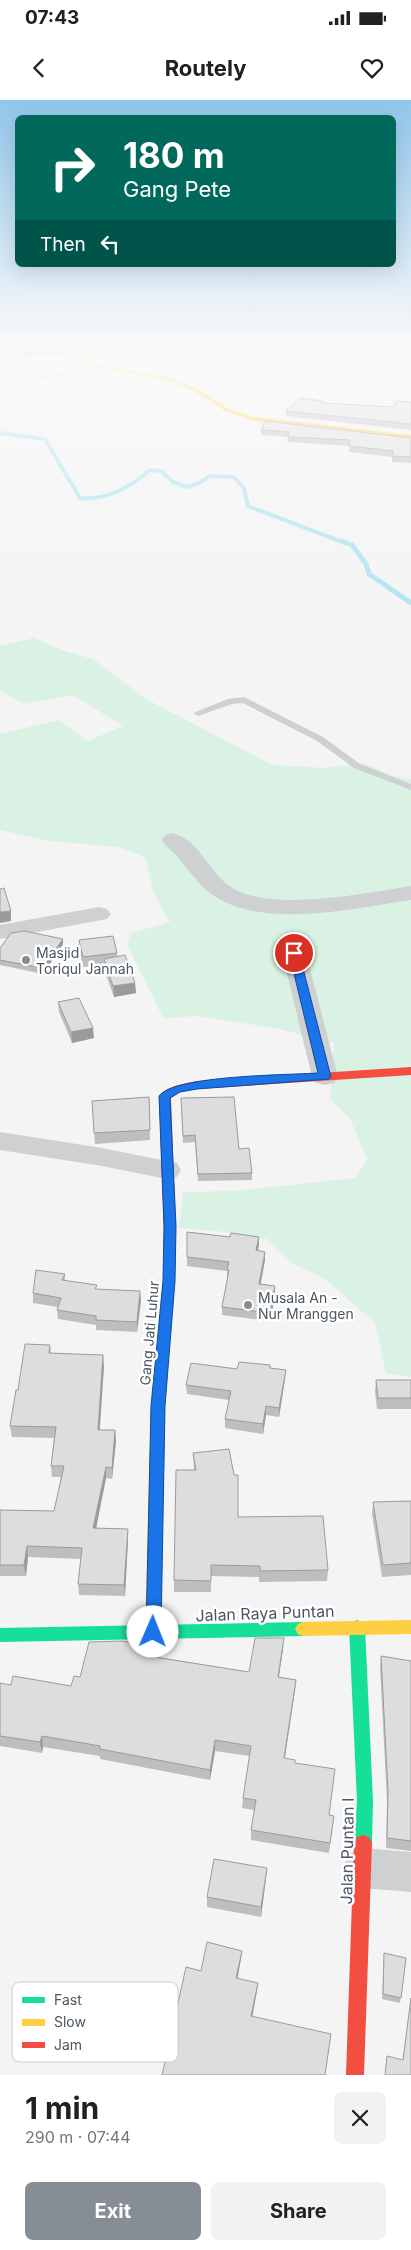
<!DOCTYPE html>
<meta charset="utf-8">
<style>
body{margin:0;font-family:Inter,sans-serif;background:#f2f2f2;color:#202124;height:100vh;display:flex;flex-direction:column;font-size:19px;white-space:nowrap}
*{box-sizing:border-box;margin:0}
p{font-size:16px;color:#757577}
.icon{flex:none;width:28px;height:28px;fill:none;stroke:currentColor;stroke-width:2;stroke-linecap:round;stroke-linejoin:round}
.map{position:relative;height:1975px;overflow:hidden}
.details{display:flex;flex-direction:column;background:#fff;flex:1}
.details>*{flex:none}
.top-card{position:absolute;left:15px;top:15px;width:381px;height:152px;border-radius:8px;box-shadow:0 5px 20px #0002;background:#00695c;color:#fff;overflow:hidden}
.pin{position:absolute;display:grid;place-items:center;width:42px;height:42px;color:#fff;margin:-21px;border:2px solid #fff;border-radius:50%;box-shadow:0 1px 5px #0007}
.me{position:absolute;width:55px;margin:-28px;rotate:1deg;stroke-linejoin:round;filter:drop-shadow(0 0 4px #0008)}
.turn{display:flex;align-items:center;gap:18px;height:105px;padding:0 25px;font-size:22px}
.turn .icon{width:65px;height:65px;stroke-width:2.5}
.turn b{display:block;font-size:35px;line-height:42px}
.then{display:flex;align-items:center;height:48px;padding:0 25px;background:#0003;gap:10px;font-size:19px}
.round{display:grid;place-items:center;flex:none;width:52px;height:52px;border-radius:8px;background:#f2f2f2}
.summary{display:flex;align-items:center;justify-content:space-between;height:85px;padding:0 25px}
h1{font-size:30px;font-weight:700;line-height:38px}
.cta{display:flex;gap:10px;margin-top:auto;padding:10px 25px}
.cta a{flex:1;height:58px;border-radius:8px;background:#868d94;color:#fff;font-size:20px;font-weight:700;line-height:58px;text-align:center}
.cta a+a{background:#f2f2f2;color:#202124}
.status{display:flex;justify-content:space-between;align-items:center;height:35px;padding:0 25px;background:#fff;direction:ltr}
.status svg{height:14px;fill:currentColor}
header{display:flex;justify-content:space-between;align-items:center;height:65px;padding:0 25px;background:#fff;font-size:22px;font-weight:700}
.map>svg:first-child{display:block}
</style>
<div class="status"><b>07:43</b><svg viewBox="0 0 49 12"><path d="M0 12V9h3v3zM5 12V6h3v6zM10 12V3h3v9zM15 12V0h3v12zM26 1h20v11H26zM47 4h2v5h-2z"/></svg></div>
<header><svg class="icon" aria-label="back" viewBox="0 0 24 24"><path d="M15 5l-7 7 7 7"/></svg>Routely<svg class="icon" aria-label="heart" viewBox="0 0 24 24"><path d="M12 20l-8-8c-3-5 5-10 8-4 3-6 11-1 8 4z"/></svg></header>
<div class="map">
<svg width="411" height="1975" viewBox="0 0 411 1975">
<rect width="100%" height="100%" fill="#f4f4f4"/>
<path fill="#d9f2e3" d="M34 538 65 551 93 559 146 599 272 665 326 668 364 663 393 676 411 679V1277L386 1273 375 1223 325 1179 292 1163 267 1139 217 1131 179 1128 183 1092 232 1091 356 1078 367 1059 350 1019 330 999 334 943 279 929 199 916 163 918 127 844 131 833 170 822 154 794 145 757 118 747 49 741 0 730V634L59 620 88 641 123 626 73 595 24 604 0 590V546Z"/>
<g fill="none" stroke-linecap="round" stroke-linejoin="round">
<path stroke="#aee2f0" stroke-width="4" d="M0 333 45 339 80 398C108 400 129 388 150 370L161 371 173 382 187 387 199 383 210 376 234 377 244 388 248 406 345 443"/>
<path stroke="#aee2f0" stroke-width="5" d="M342 441 352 445 366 464 369 474 411 503"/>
<path stroke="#bcc7c4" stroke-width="2" stroke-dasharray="2 1" stroke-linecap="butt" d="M31 280 71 273"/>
<path fill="#ced0d2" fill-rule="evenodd" d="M244 597 323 637 360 664 411 684V690L354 668 317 641 243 603 232 604 198 616 193 613 228 599Z"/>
<path fill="#ced0d2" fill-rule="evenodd" d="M173 733C197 739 209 770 228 785 266 814 365 793 411 786V800C355 808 271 828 219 799 197 787 184 760 165 745L162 740 165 735Z
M99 807 107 809 111 814 107 819 0 839V825Z
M294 846 302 848 306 853 338 977 334 983 325 985 316 983 312 977 282 853 286 848Z
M0 1032 102 1048 177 1063 181 1070 177 1077 167 1079 102 1066 0 1050Z
M363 1748 411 1752V1792L363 1788 349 1782 343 1768 349 1754Z"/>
<path fill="#16e098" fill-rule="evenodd" d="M357 1520 362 1522 365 1527 373 1701 372 1743 369 1749 363 1751 357 1749 354 1743 357 1701 349 1527 352 1522Z
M303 1522 308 1524 311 1529 308 1534 303 1536 0 1542V1528Z"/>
<path fill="#ffcf43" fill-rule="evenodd" d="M71 241H89L88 263 170 278 198 289 229 309 255 317 411 335V339L254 321 225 311 194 291 167 280 83 265V243L49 247 46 245Z
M170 1130 174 1131 176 1134 175 1181 165 1306 161 1533 158 1538 153 1540 148 1538 145 1533 151 1306 163 1181 164 1134 166 1131Z
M411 1520V1534L303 1536 298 1534 295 1529 298 1524 303 1522Z"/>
<path fill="#f24e42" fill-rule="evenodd" d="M411 967V975L197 989 180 992 171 998 176 1134 174 1137H166L164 1134 159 996C168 985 184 984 197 981Z
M363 1735 369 1737 372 1743 364 1975H346L354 1743 357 1737Z"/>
</g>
<path fill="#bebebf" d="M13 241H46L42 243 44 246 63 254 22 257Z
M411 302V330L286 316V311L323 303 394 307Z
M261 330 411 338V363L392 362V357L349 352V346L287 342 288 337 261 335Z
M79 840 117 853V856L135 883 136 893 114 897 104 869V865L83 867 79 850Z
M63 844 43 874 0 865V848Z
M58 902 94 938 72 943 59 912Z
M149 997 150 1040 95 1044 92 1001Z
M181 998 239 1049 252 1073V1080L198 1081 195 1042 183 1043Z
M187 1132 230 1137H259L258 1151 265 1160 260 1185 275 1195 270 1221 222 1215V1207L228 1179 227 1178V1171L187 1166Z
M65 1174V1181L141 1200 137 1232 96 1230V1225L58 1219 57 1210 58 1207 33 1203V1193Z
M50 1245 51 1253 104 1266 99 1330H115L116 1341 112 1379 106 1378 96 1428 128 1429V1440L125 1496 79 1495 78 1484 81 1459 28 1457 26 1476H0V1410L54 1411 61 1377H52L51 1366 54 1338 12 1337 10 1326 18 1290Z
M270 1268 286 1270 285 1279 279 1317 266 1315 263 1334 225 1328V1319L229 1300 187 1294 186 1285 237 1269Z
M376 1280H411V1309H377L375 1291Z
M193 1353 238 1417 328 1470 327 1481 259 1482V1477L211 1476V1492H174V1480L194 1370Z
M411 1401V1475L382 1477 372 1414 373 1402Z
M283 1549 279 1577 296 1580 295 1590 285 1658 295 1663 329 1715 334 1716 329 1753 251 1740V1730L254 1710 242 1708 243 1698 250 1656 215 1651 210 1680 100 1659V1656L43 1647 42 1653 0 1646V1583L11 1585 71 1586 80 1577 151 1556 249 1572Z
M381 1556 411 1561V1751L386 1748 387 1701 380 1567Z
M266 1778 261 1817 207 1807V1797Z
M384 1853 406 1858 400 1903 382 1899Z
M411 1898V1975L403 1960Z"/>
<path fill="#9b9b9b" d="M63 250V254L22 257V253Z
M11 811V821L0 823V812Z
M63 839V844L43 874 42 868Z
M135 883 136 893 114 897 113 886Z
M93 928 94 938 72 943 71 932Z
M259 1137V1145L256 1159V1150Z
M265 1152V1160L259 1193V1184Z
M275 1186V1195L270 1221V1213Z
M140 1191 141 1200 137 1232V1222Z
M103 1255 104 1266 99 1341 98 1330Z
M286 1270 285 1279 279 1317V1308Z
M266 1306V1315L263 1334V1324Z
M115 1330 116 1341 112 1379V1368Z
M106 1367V1378L94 1439 93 1428Z
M128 1429V1440L125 1496 124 1485Z
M27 1446 28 1457 26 1476 24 1465Z
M284 1538 283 1549 277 1587 278 1577Z
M150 1545 151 1556 148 1566V1556Z
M296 1580 295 1590 283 1668 284 1658Z
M42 1636 43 1647 42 1653 40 1642Z
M215 1640V1651L210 1680V1670Z
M267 1768 266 1778 261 1817V1807Z
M242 1851 241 1859 236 1887V1878Z
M258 1883 257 1891 251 1924V1916Z"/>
<path fill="#ddddde" stroke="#9b9b9b" d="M15 241H40L44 246 60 245 63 250 22 253Z
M300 298 323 301 321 303 394 307 396 301 411 302V324L286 311Z
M265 321 411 338V357L392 356 393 351 349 346 350 340 288 337 289 332 261 330Z
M4 788 11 811 0 812V789Z
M24 831 63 839 42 868 0 860V848L11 833Z
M113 836 117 853 83 857 79 840Z
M125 855 135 883 113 886 104 859Z
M79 898 93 928 71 932 58 902Z
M149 997 150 1030 94 1033 92 1001Z
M234 997 239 1049 249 1048 252 1073 198 1074 195 1035 183 1036 181 998Z
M187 1132 230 1137 231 1133 259 1137 256 1150 265 1152 259 1184 275 1186 270 1213 222 1207 229 1170H227L229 1162 187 1157Z
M36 1170 65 1174 62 1180 97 1185 95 1189 140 1191 137 1222 96 1220V1216L57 1210 61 1198 33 1193Z
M25 1244 50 1245 49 1253 103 1255 98 1330H115L112 1368 106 1367 93 1428 128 1429 124 1485 78 1484 82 1448 27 1446 24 1465H0V1410L54 1411 64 1366H51L56 1327 10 1326 16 1290H18Z
M239 1262 270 1265V1268L286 1270 279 1308 266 1306 263 1324 225 1319 231 1291 186 1285 191 1263 237 1269Z
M376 1280H411V1298H378Z
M229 1349 234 1375H238V1417L323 1416 328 1470 260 1471V1466L211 1465V1481L174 1480 176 1370H196L193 1353Z
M411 1401V1463L383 1465 373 1402Z
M255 1538H284L278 1577 296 1580 284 1658 295 1660V1663L335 1669 329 1715 334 1716 330 1743 251 1730 256 1700 243 1698 251 1646 215 1640 210 1670 100 1649V1646L42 1636 40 1642 0 1636V1583L11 1585 13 1576 71 1586 74 1576 80 1577 89 1542 121 1541 150 1545 148 1556 249 1572Z
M381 1556 411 1561V1741L387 1738 388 1691Z
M214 1759 267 1768 261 1807 207 1797Z
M207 1842 242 1851 236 1878 258 1883 251 1916 331 1934 325 1975H162L186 1867 201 1871Z
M384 1853 406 1858 401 1898 383 1894Z
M411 1898V1975H385L387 1956 403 1960Z"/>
<linearGradient id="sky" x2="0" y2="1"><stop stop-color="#91c6eb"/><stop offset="0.47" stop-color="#fafafa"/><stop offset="1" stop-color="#fafafa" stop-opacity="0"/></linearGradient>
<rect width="411" height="517" fill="url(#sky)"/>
<path fill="#1a73e8" stroke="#114b97" d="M294 850 299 853 331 977 329 979 197 989 180 992 170 998 176 1126 175 1181 165 1306 161 1532 159 1537 153 1539 148 1537 146 1532 151 1306 163 1181 164 1126 159 996C175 975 288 975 318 973L289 853Z"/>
<g fill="#868d94" stroke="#fff" stroke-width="2">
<circle cx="26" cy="860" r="5"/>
<circle cx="248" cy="1205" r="5"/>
</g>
<g text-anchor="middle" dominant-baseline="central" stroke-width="5" stroke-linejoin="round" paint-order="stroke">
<g font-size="14" fill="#4a5661" stroke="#fff" text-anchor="start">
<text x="36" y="852">Masjid<tspan x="36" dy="16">Toriqul Jannah</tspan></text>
<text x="258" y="1197">Musala An -<tspan x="258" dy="16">Nur Mranggen</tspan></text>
</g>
<g font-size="14" fill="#4a5661" stroke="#fff">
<text transform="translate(149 1233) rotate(-85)">Gang Jati Luhur</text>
</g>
<g font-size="16" fill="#4a5661" stroke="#fff">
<text transform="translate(265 1513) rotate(-2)">Jalan Raya Puntan</text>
<text transform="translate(347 1751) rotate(-89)">Jalan Puntan I</text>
</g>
</g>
<rect x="12" y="1882" width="166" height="80" rx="8" fill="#fff" stroke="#c9ccd0" stroke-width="1"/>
<rect x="22" y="1897" width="23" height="6" fill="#16e098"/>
<rect x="22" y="1919" width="23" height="7" fill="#ffcf43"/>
<rect x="22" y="1942" width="23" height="6" fill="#f24e42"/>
<g font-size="14" fill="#4a5661">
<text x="54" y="1905">Fast</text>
<text x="54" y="1927">Slow</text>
<text x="54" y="1950">Jam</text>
</g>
</svg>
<div class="pin" style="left:294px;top:853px;background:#d93025"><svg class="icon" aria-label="arrive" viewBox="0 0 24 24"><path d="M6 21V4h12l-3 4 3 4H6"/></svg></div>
<svg class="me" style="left:153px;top:1532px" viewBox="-20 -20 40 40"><circle r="19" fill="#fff"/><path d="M0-13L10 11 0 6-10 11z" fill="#1a73e8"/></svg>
<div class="top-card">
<div class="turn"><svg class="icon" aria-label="right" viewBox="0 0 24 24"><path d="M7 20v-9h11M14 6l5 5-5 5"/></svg><div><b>180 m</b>Gang Pete</div></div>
<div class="then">Then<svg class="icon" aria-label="left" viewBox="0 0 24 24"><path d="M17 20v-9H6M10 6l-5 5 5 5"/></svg></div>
</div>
</div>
<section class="details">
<div class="summary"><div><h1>1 min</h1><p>290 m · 07:44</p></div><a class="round"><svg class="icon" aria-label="close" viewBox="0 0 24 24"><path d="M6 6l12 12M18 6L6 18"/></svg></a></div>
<div class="cta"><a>Exit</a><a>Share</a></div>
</section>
